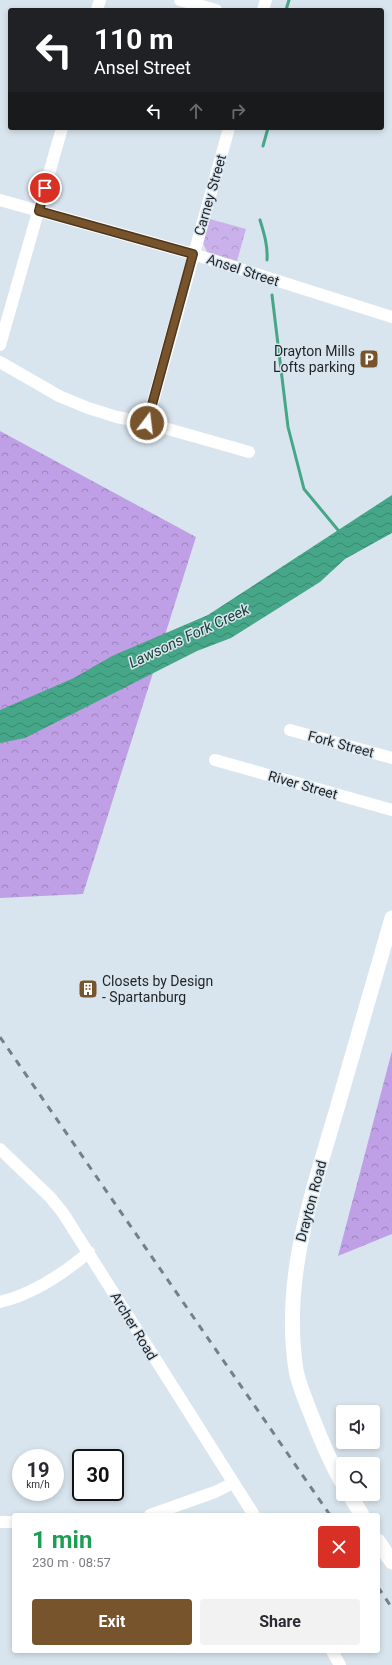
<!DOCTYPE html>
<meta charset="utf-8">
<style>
body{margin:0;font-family:Roboto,sans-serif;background:#f2f2f3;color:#2b2b33;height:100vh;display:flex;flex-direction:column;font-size:15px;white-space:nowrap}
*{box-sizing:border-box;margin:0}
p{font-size:13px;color:#7c7c81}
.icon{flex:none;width:22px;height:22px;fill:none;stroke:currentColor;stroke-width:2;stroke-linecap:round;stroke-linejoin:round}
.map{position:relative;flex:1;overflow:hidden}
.sheet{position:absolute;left:12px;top:1513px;width:368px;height:140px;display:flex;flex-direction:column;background:#fff;border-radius:4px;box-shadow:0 2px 6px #0003}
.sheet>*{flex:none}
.top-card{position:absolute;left:8px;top:8px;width:376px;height:122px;border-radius:4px;box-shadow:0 2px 6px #0003;background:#202124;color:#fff;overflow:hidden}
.tools{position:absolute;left:336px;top:1405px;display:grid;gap:8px}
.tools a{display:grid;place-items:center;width:44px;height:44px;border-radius:4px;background:#fff;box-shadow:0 2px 6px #0003;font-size:20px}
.speed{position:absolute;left:12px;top:1449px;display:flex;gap:8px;font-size:20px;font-weight:700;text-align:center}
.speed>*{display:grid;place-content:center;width:52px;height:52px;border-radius:50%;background:#fff;box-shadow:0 2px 6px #0003;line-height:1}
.speed small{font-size:10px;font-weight:400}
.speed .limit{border:2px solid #111;border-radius:6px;background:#fff;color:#111}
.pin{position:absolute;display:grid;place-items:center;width:34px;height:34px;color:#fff;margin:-17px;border:2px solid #fff;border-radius:50%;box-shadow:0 1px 4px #0007}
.me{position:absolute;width:44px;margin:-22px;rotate:15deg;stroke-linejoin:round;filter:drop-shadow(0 0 3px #0008)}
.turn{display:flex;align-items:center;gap:14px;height:84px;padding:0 20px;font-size:18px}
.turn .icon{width:52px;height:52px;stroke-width:2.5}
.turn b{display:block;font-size:28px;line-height:34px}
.lanes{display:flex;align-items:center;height:38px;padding:0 20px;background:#0003;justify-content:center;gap:20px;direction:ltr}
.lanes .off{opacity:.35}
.round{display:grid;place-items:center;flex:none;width:42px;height:42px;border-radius:4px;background:#f2f2f3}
.summary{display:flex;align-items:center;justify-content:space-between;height:68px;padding:0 20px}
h1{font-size:24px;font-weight:700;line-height:30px;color:#1e9e55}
.action{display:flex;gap:8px;margin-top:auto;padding:8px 20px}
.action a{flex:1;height:46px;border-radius:4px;background:#77542c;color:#fff;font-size:16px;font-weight:700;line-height:46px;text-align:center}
.action a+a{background:#f2f2f3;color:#2b2b33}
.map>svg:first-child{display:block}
</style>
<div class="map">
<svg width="392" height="1665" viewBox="0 0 392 1665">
<defs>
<pattern id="forest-crowns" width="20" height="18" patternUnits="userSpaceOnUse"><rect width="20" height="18" fill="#bfa0e6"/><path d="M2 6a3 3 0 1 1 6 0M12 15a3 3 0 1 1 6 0" fill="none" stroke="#9b82ba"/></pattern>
<pattern id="park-crowns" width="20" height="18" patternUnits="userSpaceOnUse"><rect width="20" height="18" fill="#cbb1eb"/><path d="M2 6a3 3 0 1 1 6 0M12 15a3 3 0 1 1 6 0" fill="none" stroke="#ae98c9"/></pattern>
<pattern id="water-waves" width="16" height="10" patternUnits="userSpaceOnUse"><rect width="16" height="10" fill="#45a688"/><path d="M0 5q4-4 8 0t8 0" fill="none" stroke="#39876f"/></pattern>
</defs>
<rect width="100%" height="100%" fill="#d9e5ee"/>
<path fill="url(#forest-crowns)" d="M0 431 196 537 83 894 0 898Z
M392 1051V1234L338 1256Z"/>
<path fill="url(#park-crowns)" d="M210 219 246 229 237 261 207 252 203 243Z"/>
<path fill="url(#water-waves)" d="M392 495V533L345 559 320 582 231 638 197 651 25 738 0 743V710L74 678 112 656 208 615Z"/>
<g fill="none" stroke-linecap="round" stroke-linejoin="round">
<path stroke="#45a688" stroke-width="3" d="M286 10 289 0
M263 146 268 128
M260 220C264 233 268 246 267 260
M272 295 288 427 304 489 338 530 341 532"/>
<path stroke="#fff" stroke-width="12" d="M180 0 216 10
M97 10 100 0
M263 10 266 0
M0 200 193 254 392 317
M0 345 62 128
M0 362 59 396 88 408 117 417 147 423 249 452
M147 423 229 128
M290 730 392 758
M215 760 392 810
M0 1149 50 1197 63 1213 254 1515
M0 1302C34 1294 63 1274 89 1252
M150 1515 215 1492 233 1483
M0 1522H14
M332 1651 340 1665"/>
<path stroke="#fff" stroke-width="15" d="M343 1484C328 1458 318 1432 307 1404 303 1393 298 1382 296 1370 282 1280 311 1197 336 1112 354 1048 373 983 392 918
M349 1494 362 1515
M378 1541 392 1562"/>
<path stroke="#777e84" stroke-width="3" stroke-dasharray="7 7" stroke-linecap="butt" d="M0 1037 330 1515
M378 1587 392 1608"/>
</g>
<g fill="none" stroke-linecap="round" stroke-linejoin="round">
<g stroke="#4d371d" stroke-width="10">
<path id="route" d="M45 188 39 211 193 254 147 423"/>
</g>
<use href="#route" stroke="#77542c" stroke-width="7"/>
</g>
<defs>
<g id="parking-square" transform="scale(1)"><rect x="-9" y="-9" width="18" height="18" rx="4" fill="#77542c" stroke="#d9e5ee"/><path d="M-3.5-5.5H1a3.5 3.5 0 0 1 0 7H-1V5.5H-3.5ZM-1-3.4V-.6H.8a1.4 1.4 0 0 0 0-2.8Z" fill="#fff"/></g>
<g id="building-square" transform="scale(1)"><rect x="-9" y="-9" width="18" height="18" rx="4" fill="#77542c" stroke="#d9e5ee"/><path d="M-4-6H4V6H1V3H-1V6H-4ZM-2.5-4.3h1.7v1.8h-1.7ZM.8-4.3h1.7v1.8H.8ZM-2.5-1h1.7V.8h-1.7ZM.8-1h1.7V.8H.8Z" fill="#fff"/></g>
</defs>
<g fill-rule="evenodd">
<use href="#parking-square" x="369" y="359"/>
<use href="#building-square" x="88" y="989"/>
</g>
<g text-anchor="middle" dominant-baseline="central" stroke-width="3" stroke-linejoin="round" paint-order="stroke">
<g font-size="14" fill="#1e2225" stroke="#d9e5ee">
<text transform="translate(210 195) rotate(-74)">Carney Street</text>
<text transform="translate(243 270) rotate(18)">Ansel Street</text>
<text transform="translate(341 744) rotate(15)">Fork Street</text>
<text transform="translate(303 785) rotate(16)">River Street</text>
<text transform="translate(311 1201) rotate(-75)">Drayton Road</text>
<text transform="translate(134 1326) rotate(59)">Archer Road</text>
</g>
<g font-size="14" fill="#1e2225" stroke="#d9e5ee" text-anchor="end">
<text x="355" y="351">Drayton Mills<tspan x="355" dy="16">Lofts parking</tspan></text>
<text x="102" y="981" text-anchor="start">Closets by Design<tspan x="102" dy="16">- Spartanburg</tspan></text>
</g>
<g font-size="15" font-style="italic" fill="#184235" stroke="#d9e5ee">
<text transform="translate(189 636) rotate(-25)">Lawsons Fork Creek</text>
</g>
</g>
</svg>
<div class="tools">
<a><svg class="icon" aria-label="sound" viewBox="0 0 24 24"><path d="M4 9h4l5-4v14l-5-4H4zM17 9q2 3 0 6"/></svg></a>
<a><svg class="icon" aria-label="search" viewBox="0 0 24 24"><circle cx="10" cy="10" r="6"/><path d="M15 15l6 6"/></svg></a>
</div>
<div class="speed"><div>19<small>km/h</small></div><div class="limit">30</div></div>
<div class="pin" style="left:45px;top:188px;background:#d93025"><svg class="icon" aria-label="arrive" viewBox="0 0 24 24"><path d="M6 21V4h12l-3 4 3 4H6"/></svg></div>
<svg class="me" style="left:147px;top:423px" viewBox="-20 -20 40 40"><circle r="17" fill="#77542c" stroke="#fff" stroke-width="3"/><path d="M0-11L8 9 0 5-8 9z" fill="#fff"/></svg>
<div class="top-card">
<div class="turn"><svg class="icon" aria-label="left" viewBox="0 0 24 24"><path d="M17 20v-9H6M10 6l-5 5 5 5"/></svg><div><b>110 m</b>Ansel Street</div></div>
<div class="lanes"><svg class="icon" aria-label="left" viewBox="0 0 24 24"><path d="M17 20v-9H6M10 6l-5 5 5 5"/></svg><svg class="icon off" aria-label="ahead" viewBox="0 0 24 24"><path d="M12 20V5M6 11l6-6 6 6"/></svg><svg class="icon off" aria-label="right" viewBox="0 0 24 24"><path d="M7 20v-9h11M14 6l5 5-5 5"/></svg></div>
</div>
<section class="sheet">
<div class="summary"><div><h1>1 min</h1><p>230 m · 08:57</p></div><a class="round" style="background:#d93025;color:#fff"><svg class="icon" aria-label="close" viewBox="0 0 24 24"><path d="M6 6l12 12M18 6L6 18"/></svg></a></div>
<div class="action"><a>Exit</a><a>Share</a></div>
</section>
</div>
